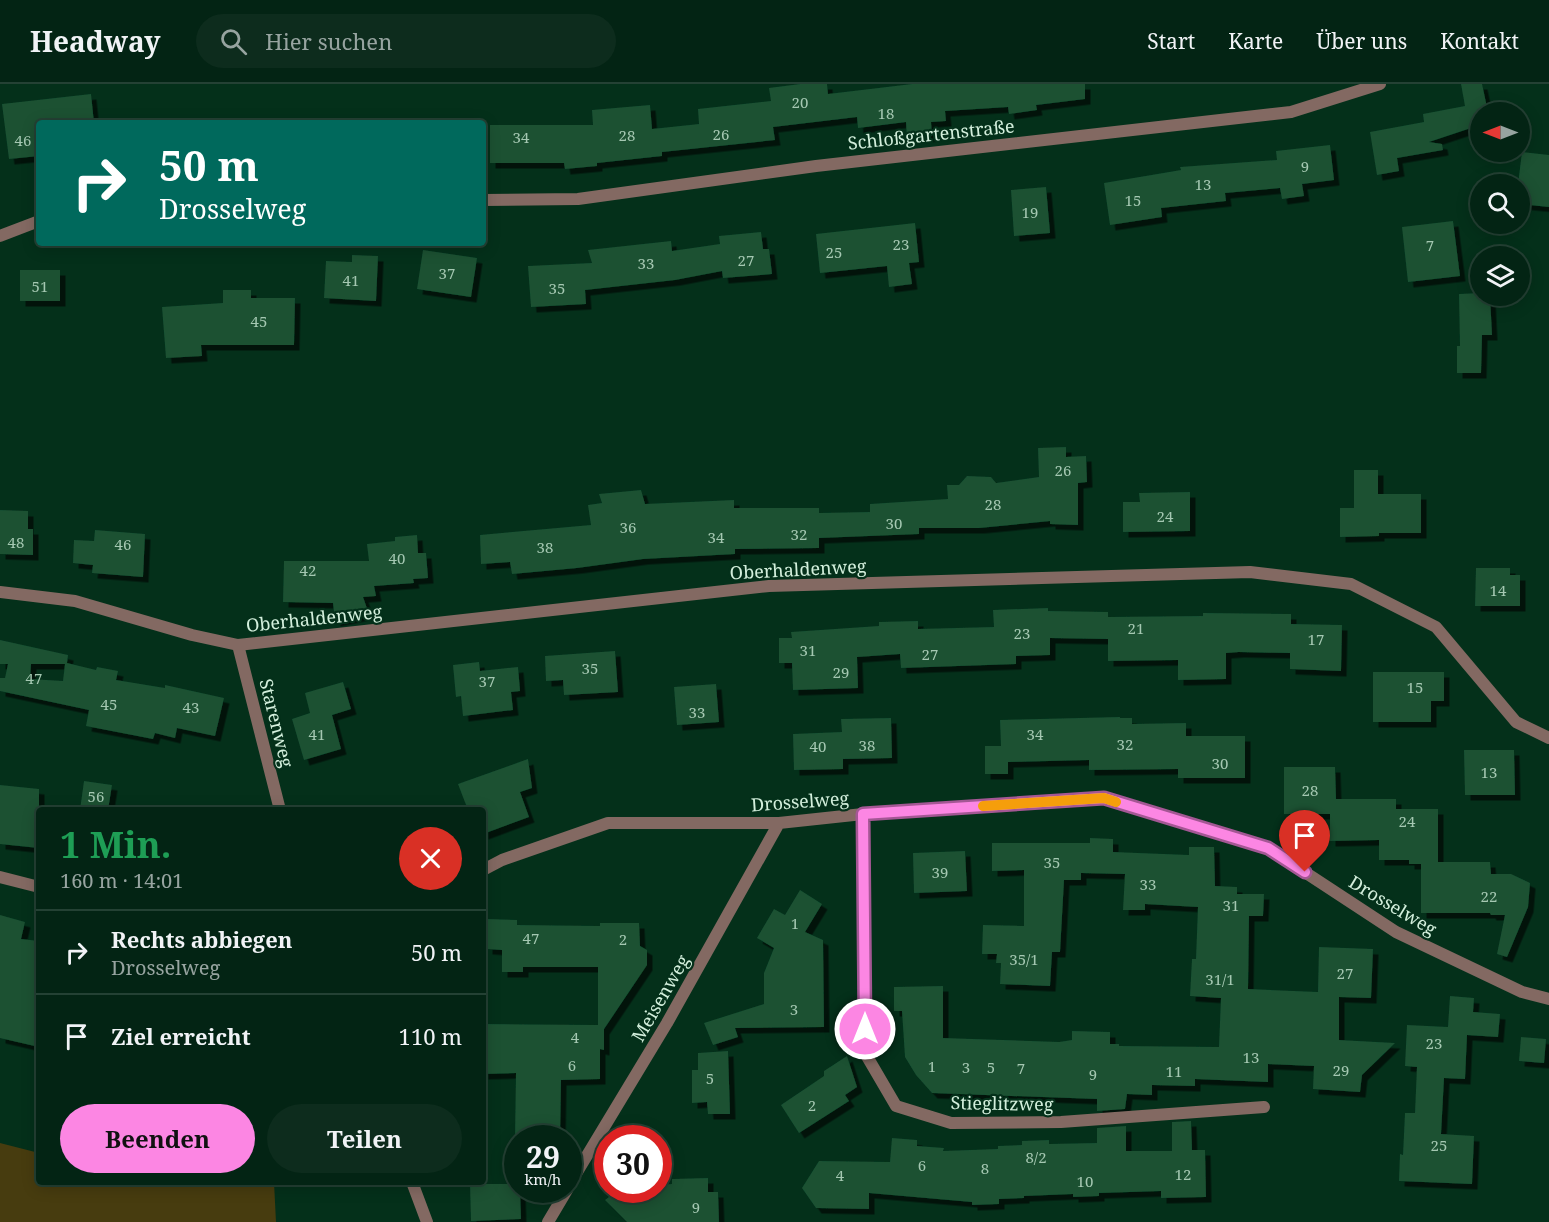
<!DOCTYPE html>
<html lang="de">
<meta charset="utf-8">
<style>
body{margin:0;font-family:"Noto Serif",serif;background:#0d2c1d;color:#f1f3f6;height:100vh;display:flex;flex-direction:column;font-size:22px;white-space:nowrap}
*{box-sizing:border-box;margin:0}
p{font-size:20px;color:#97a4a0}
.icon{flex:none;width:33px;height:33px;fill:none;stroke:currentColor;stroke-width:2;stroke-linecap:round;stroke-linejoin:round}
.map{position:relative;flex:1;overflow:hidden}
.sheet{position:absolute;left:36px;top:723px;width:450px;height:378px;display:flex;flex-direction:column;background:#032414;border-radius:6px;box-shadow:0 3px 15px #0003,0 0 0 2px #244134}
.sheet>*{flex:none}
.banner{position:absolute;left:36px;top:36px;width:450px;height:126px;border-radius:6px;box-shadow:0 3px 15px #0003,0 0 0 2px #244134;background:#00695c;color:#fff;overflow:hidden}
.needle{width:39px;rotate:270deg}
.controls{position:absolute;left:1470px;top:18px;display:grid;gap:12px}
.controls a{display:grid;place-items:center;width:60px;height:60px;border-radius:50%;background:#032414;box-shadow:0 3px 15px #0003,0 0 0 2px #244134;font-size:30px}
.speed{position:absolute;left:504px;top:1041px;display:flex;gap:12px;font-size:30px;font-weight:700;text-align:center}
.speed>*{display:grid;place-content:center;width:78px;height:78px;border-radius:50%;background:#032414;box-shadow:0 3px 15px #0003,0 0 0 2px #244134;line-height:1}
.speed small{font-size:15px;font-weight:400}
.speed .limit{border:9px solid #d22;background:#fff;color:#111}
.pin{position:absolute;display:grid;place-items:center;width:51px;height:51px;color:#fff;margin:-62px -26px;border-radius:50% 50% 50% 0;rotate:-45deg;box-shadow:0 0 6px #0007}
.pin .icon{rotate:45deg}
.me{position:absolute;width:66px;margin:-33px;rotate:0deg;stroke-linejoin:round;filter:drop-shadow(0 0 4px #0008)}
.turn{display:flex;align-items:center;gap:21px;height:126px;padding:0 24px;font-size:27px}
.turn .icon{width:78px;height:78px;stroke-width:2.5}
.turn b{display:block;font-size:42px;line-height:51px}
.round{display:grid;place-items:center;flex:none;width:63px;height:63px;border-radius:32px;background:#0d2c1d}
.summary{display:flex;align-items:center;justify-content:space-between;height:102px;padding:0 24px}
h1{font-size:36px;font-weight:700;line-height:45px;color:#1e9e55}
.primary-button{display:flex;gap:12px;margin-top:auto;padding:12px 24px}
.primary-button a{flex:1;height:69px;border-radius:36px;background:#fc86e3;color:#111;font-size:24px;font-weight:700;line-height:69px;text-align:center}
.primary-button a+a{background:#0d2c1d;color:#f1f3f6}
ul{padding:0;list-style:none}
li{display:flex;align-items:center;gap:18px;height:84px;padding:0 24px;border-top:2px solid #244134}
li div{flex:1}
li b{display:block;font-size:22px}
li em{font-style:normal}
header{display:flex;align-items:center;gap:36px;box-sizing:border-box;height:84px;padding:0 30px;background:#032414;border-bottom:2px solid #244134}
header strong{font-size:28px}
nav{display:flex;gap:33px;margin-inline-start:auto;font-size:21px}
.search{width:420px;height:54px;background:#0d2c1d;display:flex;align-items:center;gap:15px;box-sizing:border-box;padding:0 21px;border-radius:33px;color:#97a4a0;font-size:22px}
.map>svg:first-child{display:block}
</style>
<header>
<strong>Headway</strong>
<div class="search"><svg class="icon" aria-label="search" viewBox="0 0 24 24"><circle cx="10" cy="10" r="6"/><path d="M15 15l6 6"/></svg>Hier suchen</div>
<nav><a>Start</a><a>Karte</a><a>Über uns</a><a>Kontakt</a></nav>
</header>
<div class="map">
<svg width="1549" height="1138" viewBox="0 0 1549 1138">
<defs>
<filter id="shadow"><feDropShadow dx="5.5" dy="5.5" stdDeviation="0" flood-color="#0009"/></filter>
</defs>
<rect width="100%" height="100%" fill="#04301a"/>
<path fill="#473c0f" d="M0 1059 39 1069V1098H274L276 1138H0Z"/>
<path fill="#1a5133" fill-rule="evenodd" filter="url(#shadow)" d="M800 0H827L828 10 912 0H1085V15L1036 21 1037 26 1009 30 1008 23 945 27 946 37 931 38 932 52 907 55 906 38 858 44 857 33 773 43 775 56 662 68V72L597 79V82L565 85 564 79H490V41H593L592 26 650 21 652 45 699 40 698 25 771 17 769 4Z
M1461 0H1482L1488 28H1480V41L1429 58 1442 60 1443 66 1397 74 1399 87 1377 91 1370 48 1424 38 1423 30 1465 22Z
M91 10 94 39H39V72L9 75 2 20Z
M1330 61 1334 96 1302 100 1304 112 1282 115 1280 104 1225 109 1226 117 1161 124 1162 133 1110 141 1104 99 1181 86 1180 83 1277 76 1276 67Z
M1522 68 1549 71V123L1520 120 1518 100Z
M1046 103 1050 149 1014 152 1011 106Z
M1453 137 1460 192 1408 198 1402 143Z
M915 139 919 178 909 179 912 200 889 203 887 182 820 189 816 150Z
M761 148 763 165H769L772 190 723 194 722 187 675 196 585 206 586 220 531 223 528 182 592 179 588 166 671 157 672 167 720 160 719 152Z
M423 166 477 174 471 213 417 205Z
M352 171 378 172 376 217 324 214 326 177 352 178Z
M20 186H60V217H20Z
M223 206H251V214H295L294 261H201L202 272 166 274 162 223 223 219Z
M1480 209V212H1490L1492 251H1482L1481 289H1457V262H1460L1459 210Z
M1066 363V373L1086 372 1087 398 1078 399V441L1050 440V437L979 444H919V450L819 454V464L735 465V470L643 475 577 484 512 490 510 478 481 480 480 451 591 441 588 421 602 419 599 410 641 406 645 420 734 416V424H819V429L870 428V420L948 415 947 401H959L967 392 991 393 996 399 1039 393 1038 364Z
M1354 386H1378V410H1421V449H1379V452L1340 453V424H1354Z
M1190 408V447L1123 448V418H1140L1139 409Z
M0 426 28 427V445H33V471L0 470Z
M95 446 145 450 143 493 92 489 93 481 73 479 74 456 94 457Z
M417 451 418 469H426L428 494 413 495 414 499 374 502 376 512 363 513 369 530 335 537 333 519 283 518 284 477H369L367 460 395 457V453Z
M1476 484H1510V491H1520V522H1475Z
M1048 524V527L1108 528V533L1203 532V529L1291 530V540L1342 541 1341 587 1290 585V569L1239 568 1226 569V595L1178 596V576L1108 577V555L1050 554V571L1016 572V580L901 584 900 570 857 573 858 604 793 606 792 579H779V554H792L791 548 879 542V538L918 537V545L994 543 993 526Z
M0 556 68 571 67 579 96 586 97 583 118 587 116 596 165 604V601L224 614 215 652 177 644 175 654 155 649 153 655 86 642 89 626 0 607V594H5L8 580H0ZM31 580H65L63 597 30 595Z
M615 567 618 608 564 611 563 596 546 597 545 572Z
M479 578 480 587 518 583 520 607 511 608 513 626 463 632 461 612 456 613 453 581Z
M1373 588H1444V617H1431V638H1373Z
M343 598 351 625 332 631 341 665 304 676 292 635 310 629 305 609Z
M716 600 719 638 677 641 674 603Z
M1120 633V634H1132V640L1186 639V652H1245V694H1178V685L1089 686V676L1008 678V690H985V662H1001L1000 636Z
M891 634 892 674 843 675V685L794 686 793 650 842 648 841 635Z
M1464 666H1514L1515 711H1465Z
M528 675 532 704 520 708 529 733 483 750V726H468L458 700Z
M1284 683H1335L1336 715H1396V725H1438V778H1490L1491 790H1511L1530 799 1528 823 1507 873 1497 870 1505 831H1491L1490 829H1421V780H1409V776H1379V756L1330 757V730H1284Z
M84 697 112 701 108 726H80Z
M0 701 39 705V764L0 760Z
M1090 754 1113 755V768L1189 771V763H1214L1215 802 1237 803V810H1264L1263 832H1249L1248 905 1318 908 1319 863 1373 865 1371 914 1339 913V956L1395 959 1362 991 1360 1008 1313 1005 1314 982 1268 980V998L1195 995V1002L1152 1001V1011L1127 1010 1125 1025 1097 1027V1015L932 1009 916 991 905 973 902 927H894V903L943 902V954L1059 958 1072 956V947L1110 948V960H1119V962L1219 963 1221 914 1190 912 1192 875H1196L1198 823 1145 820V826H1123L1125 790 1081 789V796H1064L1060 868H1052L1050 902 1000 900 1001 879H996L997 870H982L983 841 1024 842V786L992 787V759H1090Z
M965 767 967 807 914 809 913 769Z
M800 806 822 820 805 848 823 856 824 943 735 944 738 953 713 961 704 939 764 920V889L774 864 757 854 774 825 785 831Z
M0 831 25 838 21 855 39 857V963L0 954Z
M487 835 517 836V841L600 842V839H639L640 862 647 866V881L604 945V966L600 965V995L561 996 560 1054H515L516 989 483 990V940L598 941V883H523V888H502V866L487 865Z
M1450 912 1474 914 1473 928 1500 930 1498 953 1467 951 1465 995 1444 994 1441 1050 1474 1052 1472 1100 1399 1097 1400 1070 1403 1071 1405 1029H1415L1417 983 1405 982 1407 941 1448 943Z
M1521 953 1546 955 1544 979 1519 977Z
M728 967 730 1030H708L707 1018 692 1019V986H698V969Z
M847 972 857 1003 845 1011 849 1017 799 1049 781 1021 824 992V987Z
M1191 1037 1192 1066H1205L1206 1113 1161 1114V1107L1099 1109V1112L1073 1113V1110L1024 1112V1114L999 1115V1120L972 1121V1118L869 1109V1125L816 1124 802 1104 819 1077 890 1078 892 1054 917 1056V1062L944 1064 943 1067 998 1065V1062L1022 1061V1057L1049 1056V1060L1097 1059V1044L1126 1042V1067H1172V1038Z
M708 1094V1108H718L719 1138H627L605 1116 618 1106H658V1101L672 1100V1095Z
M470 1100H518V1106H520L521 1135 471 1137Z"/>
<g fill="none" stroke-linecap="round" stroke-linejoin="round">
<path stroke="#836962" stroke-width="12" d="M238 561 280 726"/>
<path stroke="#836962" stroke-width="12" d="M483 116 578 115 816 82 1291 28 1380 0
M0 152 39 137
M0 508 75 517 192 551 238 561 769 502 1250 488 1351 500 1436 543 1516 638 1549 654
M863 730 865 969 896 1022 951 1039 1061 1038 1264 1023
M483 786 502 776 608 739H779L863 730 1104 714 1268 764 1396 848 1522 908 1549 915
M0 793 39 803
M412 1098 427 1138
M568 1103 667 939 779 739
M548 1138 567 1106"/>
</g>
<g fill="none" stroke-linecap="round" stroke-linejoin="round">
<g stroke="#a45794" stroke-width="15">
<path id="route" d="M865 945 863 730 1104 714 1268 764 1305 788"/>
</g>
<use href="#route" stroke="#fc86e3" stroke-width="10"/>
<path stroke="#f59e0b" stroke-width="10" d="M983 722 1104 714 1116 718"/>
</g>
<g text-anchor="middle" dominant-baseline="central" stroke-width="4.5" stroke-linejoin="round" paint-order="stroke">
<g font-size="15" fill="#a5c8b2">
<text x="800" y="18">20</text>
<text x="886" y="29">18</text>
<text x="721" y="50">26</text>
<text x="627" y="51">28</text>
<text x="521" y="53">34</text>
<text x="23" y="56">46</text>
<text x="1305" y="82">9</text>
<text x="1203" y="100">13</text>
<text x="1133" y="116">15</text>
<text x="1030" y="128">19</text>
<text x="901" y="160">23</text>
<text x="1430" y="161">7</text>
<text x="834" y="168">25</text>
<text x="746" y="176">27</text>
<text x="646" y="179">33</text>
<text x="447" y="189">37</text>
<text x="351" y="196">41</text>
<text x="40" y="202">51</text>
<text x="557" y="204">35</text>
<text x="259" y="237">45</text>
<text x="1063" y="386">26</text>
<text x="993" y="420">28</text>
<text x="1165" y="432">24</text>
<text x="894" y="439">30</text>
<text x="628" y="443">36</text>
<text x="799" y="450">32</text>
<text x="716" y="453">34</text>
<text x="16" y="458">48</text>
<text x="123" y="460">46</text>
<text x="545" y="463">38</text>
<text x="397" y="474">40</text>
<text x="308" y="486">42</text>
<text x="1498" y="506">14</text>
<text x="1136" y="544">21</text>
<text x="1022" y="549">23</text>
<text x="1316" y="555">17</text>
<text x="808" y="566">31</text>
<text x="930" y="570">27</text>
<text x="590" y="584">35</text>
<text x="841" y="588">29</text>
<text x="34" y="594">47</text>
<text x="487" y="597">37</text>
<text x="1415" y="603">15</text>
<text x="109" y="620">45</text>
<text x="191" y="623">43</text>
<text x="697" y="628">33</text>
<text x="317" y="650">41</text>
<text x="1035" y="650">34</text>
<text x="1125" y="660">32</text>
<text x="867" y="661">38</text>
<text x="818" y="662">40</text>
<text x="1220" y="679">30</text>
<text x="1489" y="688">13</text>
<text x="1310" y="706">28</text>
<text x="96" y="712">56</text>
<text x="1407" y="737">24</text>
<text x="1052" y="778">35</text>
<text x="940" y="788">39</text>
<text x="1148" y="800">33</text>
<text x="1489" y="812">22</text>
<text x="1231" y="821">31</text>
<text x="795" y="839">1</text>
<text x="531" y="854">47</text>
<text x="623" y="855">2</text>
<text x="1024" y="875">35/1</text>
<text x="1345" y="889">27</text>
<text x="1220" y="895">31/1</text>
<text x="794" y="925">3</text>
<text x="575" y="953">4</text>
<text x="1434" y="959">23</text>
<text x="1251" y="973">13</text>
<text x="572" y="981">6</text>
<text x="932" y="982">1</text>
<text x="966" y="983">3</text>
<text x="991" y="983">5</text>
<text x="1021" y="984">7</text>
<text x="1341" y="986">29</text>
<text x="1174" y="987">11</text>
<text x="1093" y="990">9</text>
<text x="710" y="994">5</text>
<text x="812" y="1021">2</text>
<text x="1439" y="1061">25</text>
<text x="1036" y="1073">8/2</text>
<text x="922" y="1081">6</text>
<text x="985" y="1084">8</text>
<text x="1183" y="1090">12</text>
<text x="840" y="1091">4</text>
<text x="1085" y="1097">10</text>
<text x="696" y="1123">9</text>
</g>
<g font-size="18" fill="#d3efdc" stroke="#04301a">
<text transform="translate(931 50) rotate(-6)">Schloßgartenstraße</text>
<text transform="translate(798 485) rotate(-3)">Oberhaldenweg</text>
<text transform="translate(314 534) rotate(-6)">Oberhaldenweg</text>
<text transform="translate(277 639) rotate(76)">Starenweg</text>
<text transform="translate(800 717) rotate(-4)">Drosselweg</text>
<text transform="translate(1393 821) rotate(31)">Drosselweg</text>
<text transform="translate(660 914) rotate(-60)">Meisenweg</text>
<text transform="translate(1002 1019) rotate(1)">Stieglitzweg</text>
</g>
</g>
</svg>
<div class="controls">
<a><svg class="needle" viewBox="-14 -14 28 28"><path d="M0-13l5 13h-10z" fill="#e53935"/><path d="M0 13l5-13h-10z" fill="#97a4a0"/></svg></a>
<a><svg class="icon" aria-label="search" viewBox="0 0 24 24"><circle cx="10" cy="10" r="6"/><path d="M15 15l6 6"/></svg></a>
<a><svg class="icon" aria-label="layers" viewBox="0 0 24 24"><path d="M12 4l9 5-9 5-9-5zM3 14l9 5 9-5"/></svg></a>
</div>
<div class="speed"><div>29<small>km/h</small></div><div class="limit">30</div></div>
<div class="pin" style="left:1305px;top:788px;background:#d93025"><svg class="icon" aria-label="arrive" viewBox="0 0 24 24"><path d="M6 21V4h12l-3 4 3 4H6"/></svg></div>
<svg class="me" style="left:865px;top:945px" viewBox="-20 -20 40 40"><circle r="17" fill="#fc86e3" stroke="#fff" stroke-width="3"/><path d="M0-11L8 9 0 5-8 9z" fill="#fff"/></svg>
<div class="banner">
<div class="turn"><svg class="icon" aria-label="right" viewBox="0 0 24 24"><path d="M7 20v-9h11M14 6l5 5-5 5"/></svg><div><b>50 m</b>Drosselweg</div></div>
</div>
<section class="sheet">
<div class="summary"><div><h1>1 Min.</h1><p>160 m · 14:01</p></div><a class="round" style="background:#d93025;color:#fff"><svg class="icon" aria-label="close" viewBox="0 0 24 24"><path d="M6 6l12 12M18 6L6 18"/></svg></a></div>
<ul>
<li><svg class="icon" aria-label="right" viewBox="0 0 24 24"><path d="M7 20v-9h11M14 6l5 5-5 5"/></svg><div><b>Rechts abbiegen</b><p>Drosselweg</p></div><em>50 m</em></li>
<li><svg class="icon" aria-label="arrive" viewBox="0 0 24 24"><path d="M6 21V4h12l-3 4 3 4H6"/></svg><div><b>Ziel erreicht</b></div><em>110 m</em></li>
</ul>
<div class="primary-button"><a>Beenden</a><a>Teilen</a></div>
</section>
</div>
